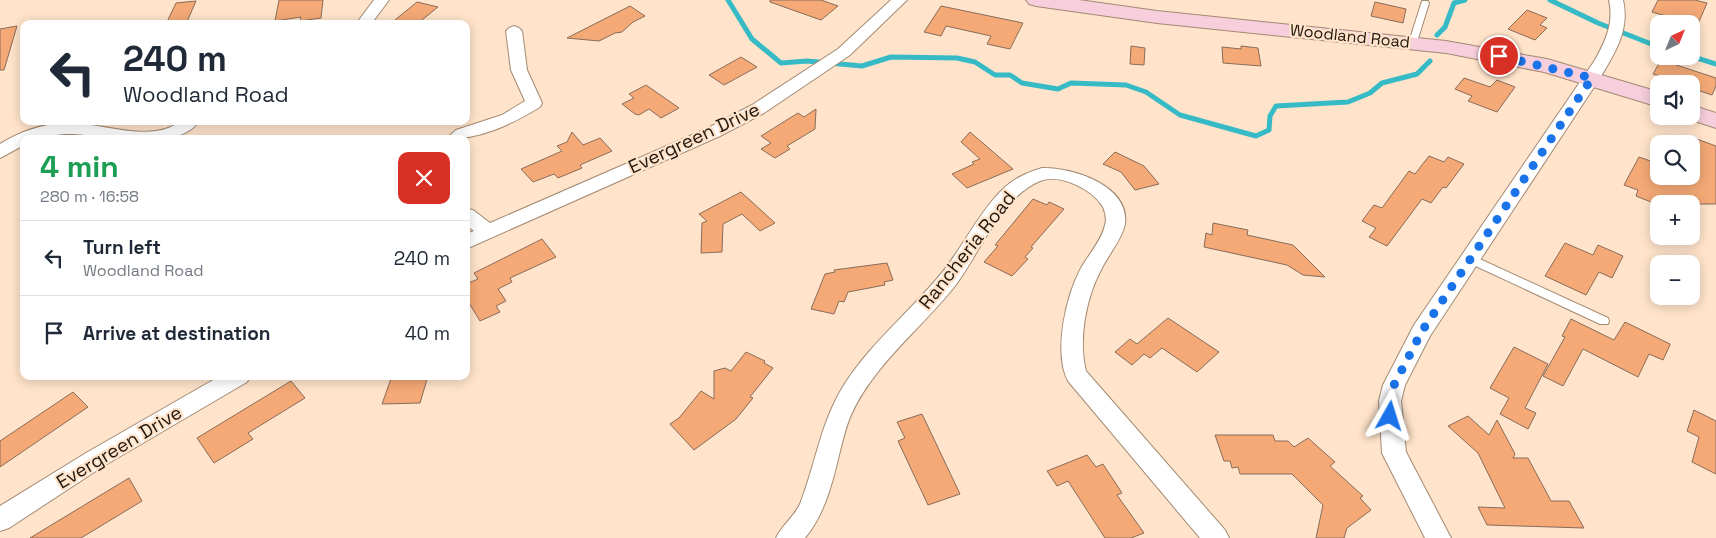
<!DOCTYPE html>
<meta charset="utf-8">
<style>
body{margin:0;font-family:"Space Grotesk",sans-serif;background:#f6f6f7;color:#1f2937;height:100vh;display:flex;flex-direction:column;font-size:19px;white-space:nowrap}
*{box-sizing:border-box;margin:0}
p{font-size:16px;color:#747a83}
.icon{flex:none;width:28px;height:28px;fill:none;stroke:currentColor;stroke-width:2;stroke-linecap:round;stroke-linejoin:round}
.map{position:relative;flex:1;overflow:hidden}
.sheet{position:absolute;left:20px;top:135px;width:450px;height:245px;display:flex;flex-direction:column;background:#fff;border-radius:10px;box-shadow:0 2px 12px #0003}
.sheet>*{flex:none}
.top-card{position:absolute;left:20px;top:20px;width:450px;height:105px;border-radius:10px;box-shadow:0 2px 12px #0003;background:#fff;color:#1f2937;overflow:hidden}
.needle{width:32px;rotate:43deg}
.controls{position:absolute;left:1650px;top:15px;display:grid;gap:10px}
.controls a{display:grid;place-items:center;width:50px;height:50px;border-radius:10px;background:#fff;box-shadow:0 2px 12px #0003;font-size:25px}
.pin{position:absolute;display:grid;place-items:center;width:42px;height:42px;color:#fff;margin:-21px;border:2px solid #fff;border-radius:50%;box-shadow:0 1px 5px #0007}
.me{position:absolute;width:55px;margin:-28px;rotate:6deg;stroke-linejoin:round;filter:drop-shadow(0 0 4px #0008)}
.turn{display:flex;align-items:center;gap:18px;height:105px;padding:0 20px;font-size:22px}
.turn .icon{width:65px;height:65px;stroke-width:2.5}
.turn b{display:block;font-size:35px;line-height:42px}
.round{display:grid;place-items:center;flex:none;width:52px;height:52px;border-radius:10px;background:#f6f6f7}
.summary{display:flex;align-items:center;justify-content:space-between;height:85px;padding:0 20px}
h1{font-size:30px;font-weight:700;line-height:38px;color:#1e9e55}
ul{padding:0;list-style:none}
li{display:flex;align-items:center;gap:15px;height:75px;padding:0 20px;border-top:1px solid #e0e1e3}
li div{flex:1}
li b{display:block;font-size:19px}
li em{font-style:normal}
.map>svg:first-child{display:block}
</style>
<div class="map">
<svg width="1716" height="538" viewBox="0 0 1716 538">
<rect width="100%" height="100%" fill="#ffe3ca"/>
<g fill="none" stroke-linecap="round" stroke-linejoin="round">
<path stroke="#36bbc6" stroke-width="5" d="M728 0 752 39 781 63 807 61 862 66 891 57 957 58 975 62 995 75H1010L1022 83 1058 89 1071 83 1126 85 1146 92 1180 115 1256 136 1269 130 1270 116 1276 106 1348 102 1370 93 1382 83 1417 74 1430 61
M1550 0 1598 23 1659 47
M1437 35 1445 27 1454 3 1465 0
M1691 56 1716 64"/>
</g>
<path fill="#f4a976" stroke="#886c5a" d="M279 0H323L321 18 300 21 301 17 275 21Z
M770 0H821L838 6 821 20 770 2Z
M1658 0H1695L1707 3 1698 24H1662L1666 16 1652 12Z
M196 1 186 24H166L176 3Z
M417 2 438 7 417 24H390Z
M1375 2 1406 9 1403 23 1371 16Z
M630 6 645 16 633 22 622 32 615 33 599 41 567 38Z
M941 6 1023 23 1010 49 987 44 991 36 946 26 941 36 924 32Z
M1527 10 1547 18 1540 25 1547 28 1535 40 1508 29Z
M17 26 4 70H0V29Z
M1131 46 1145 48 1144 65 1130 64Z
M1241 46 1258 48 1261 66 1223 63 1222 47 1241 49Z
M741 57 757 67 724 85 709 75Z
M1661 60 1716 78V86L1712 95 1691 88V84H1682L1653 74Z
M1464 78 1490 87 1497 80 1515 87 1497 112 1468 101 1472 96 1455 89Z
M646 85 679 108 661 118 649 109 639 115 635 114 622 104 634 98 629 94Z
M816 109 815 129 787 146 790 149 775 158 761 149 771 143 761 136 798 113 804 117Z
M572 132 583 145 600 138 612 151 580 165 582 168 558 178 554 174 533 182 521 169 562 151 557 146 567 142Z
M970 132 1013 169 967 188 952 174 974 164 972 162 980 159 961 142Z
M1691 137 1716 146V204H1656L1636 196 1638 190 1624 185 1639 157 1659 164V176H1691Z
M1115 152 1144 166 1159 184 1135 190 1121 172 1103 164Z
M1429 156 1444 162 1448 157 1464 164 1446 188 1443 187 1431 203 1422 199 1387 246 1369 237 1376 228 1362 221 1374 205 1382 208 1409 171 1415 174Z
M741 192 775 223 760 231 742 214 723 224 722 252 701 253 702 223 707 221 699 214Z
M1033 199 1047 205 1049 202 1064 209 1031 247 1033 248 1025 257 1028 259 1012 276 984 262 998 246 995 245Z
M1213 223 1248 230 1247 235 1293 245 1325 277 1303 275 1287 265 1204 247 1206 233 1212 235Z
M542 239 556 257 510 278 512 282 498 289 506 301 496 306 500 312 480 321 466 298V284L478 279 474 273Z
M1565 243 1593 255 1598 245 1623 256 1612 278 1599 272 1586 295 1545 276Z
M887 263 893 280 884 282 885 285 848 292 844 302 839 301 834 314 811 309 825 274 835 272 834 270Z
M1168 318 1219 352 1197 372 1162 348 1150 358 1144 354 1132 365 1115 352 1130 339 1137 344Z
M1571 319 1614 340 1625 322 1670 344V345L1663 360 1649 354 1638 377 1583 349 1563 386 1543 376 1565 337 1562 336Z
M1514 347 1548 364 1525 408 1536 413 1528 429 1500 414 1509 398 1490 388Z
M746 352 765 361 764 363 773 368 750 397 753 398 736 419 694 450 670 424 679 418 701 391 714 399V371L725 368 731 371Z
M392 376H428L420 403 382 404Z
M291 381 305 398 248 433 253 439 214 463 197 438Z
M73 392 88 407 0 467V441Z
M1694 410 1716 421V474L1692 462 1699 437 1687 431Z
M922 414 960 494 928 505 898 441 905 438 897 422Z
M1468 416 1489 435 1497 420 1515 454 1513 458H1528L1551 501H1569L1584 528 1487 525 1478 507 1505 508 1478 453 1448 426Z
M1215 435H1273L1275 441H1288L1294 447 1308 438 1335 462 1330 466 1363 496 1360 498 1371 510 1347 528 1344 538H1316L1323 505 1292 474H1240L1238 467 1232 468 1230 461H1224Z
M1087 455 1096 467 1103 464 1122 493 1117 495 1144 533 1131 538H1105L1068 481 1057 486 1047 471Z
M129 478 142 501 81 538H30Z"/>
<g fill="none" stroke-linecap="round" stroke-linejoin="round">
<g stroke="#a38a73" stroke-width="2">
<path id="lane" d="M1422 1H1428L1429 3 1417 42 1413 44H1410L1409 42Z
M1471 255 1608 318 1609 321 1608 324H1600L1467 262 1466 259Z"/>
</g>
<g stroke="#a38a73" stroke-width="2">
<path id="street" d="M374 0H389L371 24H356Z
M891 0H907L850 55 764 113 720 136 466 249V234L474 231 466 225V209L473 210 490 223 708 128 752 105 838 49Z
M1609 0H1623C1630 30 1615 53 1600 78L1430 336 1405 385 1401 401 1406 452 1451 538H1425L1382 453 1379 401 1383 385 1414 325 1595 60C1606 40 1614 23 1609 0Z
M514 26 519 28 522 31 527 70 542 103 540 107C510 125 481 139 446 139L456 130 502 115 525 101 511 70 506 31 509 28Z
M181 121H199C178 154 99 133 66 134 58 134 50 137 43 138 37 139 30 139 24 139V145L0 158V144C19 132 42 124 65 123 100 121 150 145 181 121Z
M1042 168C1071 167 1130 185 1125 224 1122 239 1109 254 1102 268 1086 297 1078 339 1086 371L1225 530 1229 538H1200L1068 381C1053 352 1066 296 1081 268 1089 254 1102 240 1105 225 1107 219 1105 212 1103 207 1093 189 1059 173 1040 181 1001 197 979 254 955 286 921 329 874 364 851 415 846 426 843 440 840 451 833 481 825 514 805 538H776C782 525 794 517 800 504 815 466 820 426 841 390 867 346 908 314 940 275 962 249 976 217 1000 192 1012 179 1026 173 1042 168Z
M220 376H250L247 382 102 467 9 528 0 531V506L86 453Z"/>
</g>
<g stroke="#a38a73" stroke-width="2">
<path id="secondary" d="M1026 0H1079L1157 11 1446 41 1547 59 1659 92V107L1544 72 1446 53 1157 23 1036 6 1029 4Z
M1691 105 1716 113V128L1683 117 1691 116Z"/>
</g>
<use href="#lane" fill="#fff" fill-rule="evenodd"/>
<use href="#street" fill="#fff" fill-rule="evenodd"/>
<use href="#secondary" fill="#f6cedc" fill-rule="evenodd"/>
</g>
<g fill="none" stroke-linecap="round" stroke-linejoin="round">
<path stroke="#1a73e8" stroke-width="9" stroke-dasharray="0 16.2" d="M1390 416V401L1394 385 1422 331 1592 78 1499 56"/>
</g>
<g text-anchor="middle" dominant-baseline="central" stroke-width="4.5" stroke-linejoin="round" paint-order="stroke">
<g font-size="16" fill="#20170e" stroke="#ffe3ca">
<text transform="translate(1350 36) rotate(6)">Woodland Road</text>
</g>
<g font-size="19" fill="#20170e" stroke="#ffe3ca">
<text transform="translate(694 138) rotate(-25)">Evergreen Drive</text>
<text transform="translate(967 250) rotate(-52)">Rancheria Road</text>
<text transform="translate(119 447) rotate(-31)">Evergreen Drive</text>
</g>
</g>
</svg>
<div class="controls">
<a><svg class="needle" viewBox="-14 -14 28 28"><path d="M0-13l5 13h-10z" fill="#e53935"/><path d="M0 13l5-13h-10z" fill="#747a83"/></svg></a>
<a><svg class="icon" aria-label="sound" viewBox="0 0 24 24"><path d="M4 9h4l5-4v14l-5-4H4zM17 9q2 3 0 6"/></svg></a>
<a><svg class="icon" aria-label="search" viewBox="0 0 24 24"><circle cx="10" cy="10" r="6"/><path d="M15 15l6 6"/></svg></a>
<a>+</a>
<a>−</a>
</div>
<div class="pin" style="left:1499px;top:56px;background:#d93025"><svg class="icon" aria-label="arrive" viewBox="0 0 24 24"><path d="M6 21V4h12l-3 4 3 4H6"/></svg></div>
<svg class="me" style="left:1390px;top:416px" viewBox="-20 -20 40 40"><path d="M0-17L14 15 0 8-14 15z" fill="#1a73e8" stroke="#fff" stroke-width="4"/></svg>
<div class="top-card">
<div class="turn"><svg class="icon" aria-label="left" viewBox="0 0 24 24"><path d="M17 20v-9H6M10 6l-5 5 5 5"/></svg><div><b>240 m</b>Woodland Road</div></div>
</div>
<section class="sheet">
<div class="summary"><div><h1>4 min</h1><p>280 m · 16:58</p></div><a class="round" style="background:#d93025;color:#fff"><svg class="icon" aria-label="close" viewBox="0 0 24 24"><path d="M6 6l12 12M18 6L6 18"/></svg></a></div>
<ul>
<li><svg class="icon" aria-label="left" viewBox="0 0 24 24"><path d="M17 20v-9H6M10 6l-5 5 5 5"/></svg><div><b>Turn left</b><p>Woodland Road</p></div><em>240 m</em></li>
<li><svg class="icon" aria-label="arrive" viewBox="0 0 24 24"><path d="M6 21V4h12l-3 4 3 4H6"/></svg><div><b>Arrive at destination</b></div><em>40 m</em></li>
</ul>
</section>
</div>
